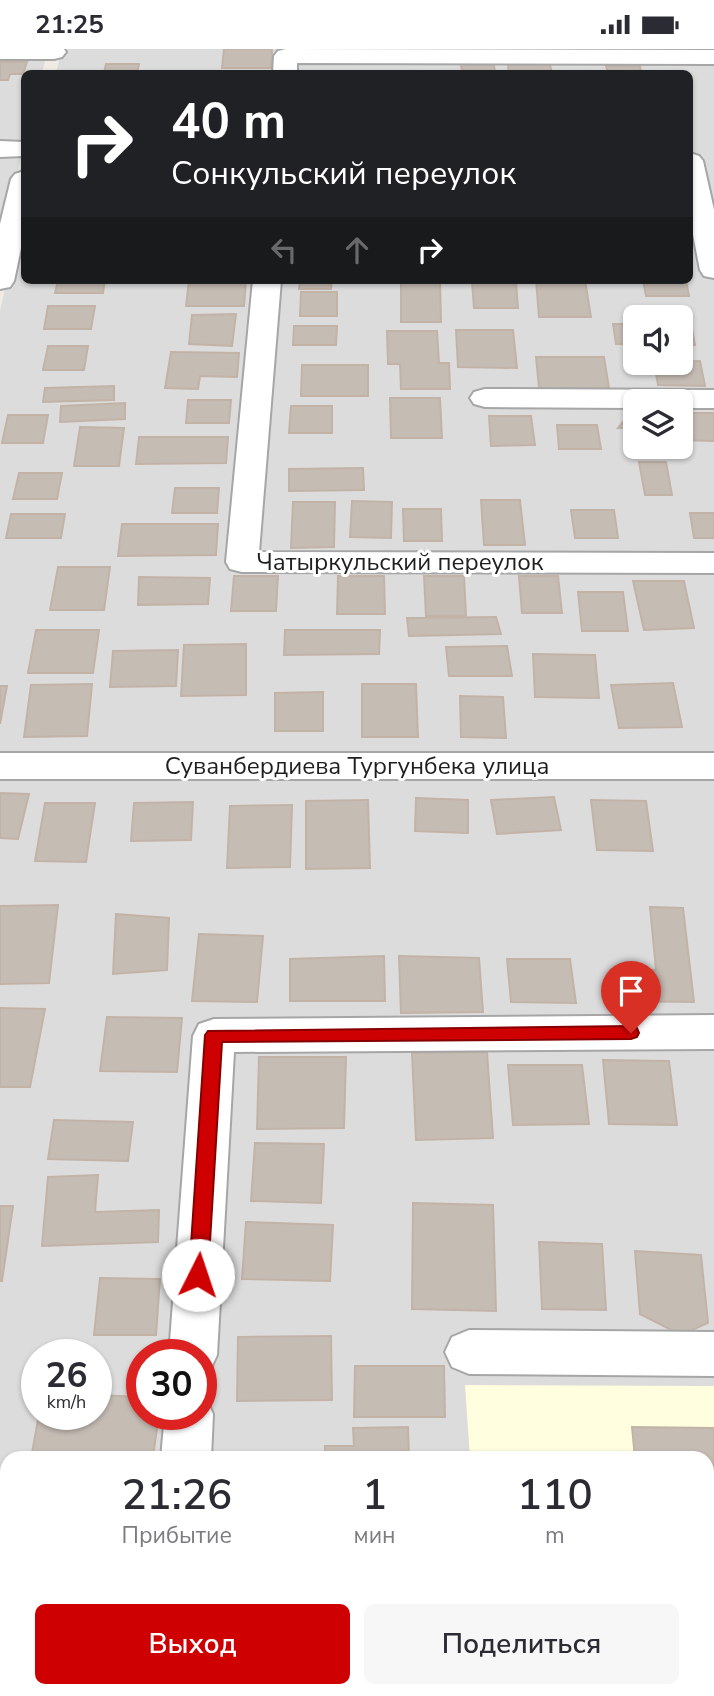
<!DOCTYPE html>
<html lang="ru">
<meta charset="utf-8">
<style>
body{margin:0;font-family:"Nunito Sans",sans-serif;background:#f7f7f7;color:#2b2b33;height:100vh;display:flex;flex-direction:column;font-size:26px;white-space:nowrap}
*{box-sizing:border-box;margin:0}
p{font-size:23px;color:#7c7c81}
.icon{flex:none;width:38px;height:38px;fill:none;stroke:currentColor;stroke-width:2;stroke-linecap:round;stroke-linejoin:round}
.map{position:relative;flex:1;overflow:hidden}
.panel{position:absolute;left:0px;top:1402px;width:714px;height:247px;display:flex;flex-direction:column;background:#fff;border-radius:21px 21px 0 0;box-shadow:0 2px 5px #0004}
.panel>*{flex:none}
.guide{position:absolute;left:21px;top:21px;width:672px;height:214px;border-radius:10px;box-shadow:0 2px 5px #0004;background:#202124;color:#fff;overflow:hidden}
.controls{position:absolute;left:623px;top:256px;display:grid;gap:14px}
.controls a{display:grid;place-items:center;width:70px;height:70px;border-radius:10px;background:#fff;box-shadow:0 2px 5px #0004;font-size:35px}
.speed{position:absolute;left:21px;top:1290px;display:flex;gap:14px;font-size:35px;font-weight:700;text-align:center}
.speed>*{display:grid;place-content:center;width:91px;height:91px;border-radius:50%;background:#fff;box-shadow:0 2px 5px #0004;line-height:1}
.speed small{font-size:18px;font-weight:400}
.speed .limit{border:10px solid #d22;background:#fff;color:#111}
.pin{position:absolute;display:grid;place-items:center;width:60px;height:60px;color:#fff;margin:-72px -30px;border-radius:50% 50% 50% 0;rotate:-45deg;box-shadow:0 0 7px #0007}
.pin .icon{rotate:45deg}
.me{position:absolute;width:77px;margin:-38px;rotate:4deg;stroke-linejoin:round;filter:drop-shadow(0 0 5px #0008)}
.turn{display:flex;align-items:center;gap:24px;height:147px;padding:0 35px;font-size:32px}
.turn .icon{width:91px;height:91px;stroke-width:2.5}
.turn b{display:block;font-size:49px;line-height:60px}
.lanes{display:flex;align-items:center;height:66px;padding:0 35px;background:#0003;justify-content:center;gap:35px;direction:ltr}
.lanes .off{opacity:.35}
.eta{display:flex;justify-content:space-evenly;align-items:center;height:119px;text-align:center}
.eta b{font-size:42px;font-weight:600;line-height:49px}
.action{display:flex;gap:14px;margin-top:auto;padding:14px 35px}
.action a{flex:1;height:80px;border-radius:10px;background:#ce0002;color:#fff;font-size:28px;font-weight:600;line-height:80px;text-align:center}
.action a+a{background:#f7f7f7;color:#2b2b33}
.status{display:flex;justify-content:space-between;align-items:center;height:49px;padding:0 35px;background:#fff;direction:ltr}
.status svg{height:19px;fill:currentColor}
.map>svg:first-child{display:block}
</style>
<div class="status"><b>21:25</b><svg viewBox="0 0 49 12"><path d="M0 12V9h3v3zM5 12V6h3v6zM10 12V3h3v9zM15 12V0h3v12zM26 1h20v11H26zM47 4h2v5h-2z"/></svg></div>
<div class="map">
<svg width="714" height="1647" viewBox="0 0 714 1647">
<rect width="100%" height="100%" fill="#f0ece5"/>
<path fill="#dddcdc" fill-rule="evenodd" d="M0 0H48L42 24H24V95L0 194Z
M62 0H714V704L0 707V262L24 158V231H690V24H56ZM635 268H681V313H635ZM635 352H681V397H635Z
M0 728 714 730V1647H0ZM37 1306H96V1365H37ZM142 1306H201V1365H142ZM7 1409H707V1642H7Z"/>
<path fill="#ffffdf" d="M465 1336 714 1337V1647H486V1642H707V1409H470Z"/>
<path fill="#c5bcb4" stroke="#c3b3a7" stroke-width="2" d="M224 0H272L271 19H222Z
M0 13H27L23 25H10L8 31H0Z
M106 15H139L137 24H104Z
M461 16H494L495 24H462Z
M508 16H550L552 24H509Z
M606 17H640L641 24H608Z
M58 231H105L103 244H55Z
M189 231H246L244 257H186Z
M300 231H332L331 240H299Z
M401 231H440L441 273H401Z
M536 231H585L591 268H539Z
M643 231H686L689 247H646Z
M472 233H516L518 259H474Z
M301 243H337V267H300Z
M48 257H95L91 280H44Z
M236 265 232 297 189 295 192 266Z
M613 275H635V295H616Z
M681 275H691L695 296H681Z
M294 277H337L336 296H293Z
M456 281H513L517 319 458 318Z
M387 282H437L439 314H449L450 340H401L400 315H388Z
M48 297H88L84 321H43Z
M171 303 239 304 237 328 200 327 198 340 165 339Z
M536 308H604L609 339H539Z
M700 312 705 337 658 336 654 313Z
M302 316H368V347H301Z
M114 337V351L43 353 45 339Z
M390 349H440L442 389H391Z
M188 351H231L229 374H186Z
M125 354V370L60 373 61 357Z
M291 357H332V384H289Z
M633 360 635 379H618Z
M681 364H714V392L681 391Z
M8 366H48L43 394H2Z
M489 367H531L535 396 491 397Z
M557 376H597L601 400H559Z
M80 378 124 379 119 417H74Z
M139 388H228L226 414 136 415Z
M639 413H666L672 446H645Z
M363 419 364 441 289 442V420Z
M19 424H62L57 450H13Z
M175 439H219L217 464H172Z
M481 451H520L525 496H484Z
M352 452 392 453 391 489 350 488Z
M293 453H335L334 498 291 499Z
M403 460H441L442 492H404Z
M571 461H614L618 489H575Z
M690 464H714V489H694Z
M11 465H65L61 489H6Z
M122 475H218L216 506 118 507Z
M58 518H110L104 561H50Z
M234 527H278L276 562H231Z
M338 527H384L385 565H337Z
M424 527H464L466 567H426Z
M519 527H558L562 564H522Z
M139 528 210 529 208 555 138 556Z
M633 532H684L694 579 644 581Z
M578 543H623L628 582H582Z
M496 568 501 585 409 587 407 569Z
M36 581H99L93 624H28Z
M285 581H380L379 605 284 606Z
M246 595V646L181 647 184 596Z
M507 597 512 627H449L446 598Z
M178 601 176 637 110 638 113 602Z
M533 605 595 606 599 649 535 648Z
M673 634 682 678 619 679 611 636Z
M92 635 87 687 24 688 31 636Z
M362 635H416L418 688H362Z
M0 637H7L0 675Z
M323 643V682H275V644Z
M460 647 503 648 506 689 461 688Z
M0 744 29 745 18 790 0 789Z
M554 748 561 781 497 785 491 751Z
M416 749 468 751V784L415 782Z
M368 751 370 819 306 820V752Z
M591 751 646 752 653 802 597 801Z
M193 753 191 791 131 792 134 754Z
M45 754H95L86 813 35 812Z
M292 756 290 818 227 819 230 757Z
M58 856 49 934 0 935V857Z
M650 858 683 859 694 953 614 952 612 920 656 921Z
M116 865 169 869 167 921 113 925Z
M199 885 263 887 257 953 192 952Z
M384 907 385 952H290V910Z
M399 907 479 909 483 963 401 964Z
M507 910H570L576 954 511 953Z
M0 959 45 960 30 1038H0Z
M107 968 182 969 177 1023 100 1022Z
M487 1003 493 1089 416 1091 412 1004Z
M259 1008H346L344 1079 257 1080Z
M603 1011 669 1012 677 1076 609 1075Z
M508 1016H582L589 1075 513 1076Z
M54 1071 133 1073 128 1112 48 1110Z
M255 1094 324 1095 321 1154 251 1152Z
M98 1126 95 1163 159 1161 158 1193 42 1197 48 1128Z
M413 1154 493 1156 496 1262 412 1260Z
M0 1157H13L2 1232H0Z
M246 1173 333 1176 330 1232 242 1230Z
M539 1193 602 1195 606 1261 542 1260Z
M635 1202 701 1206 708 1274 681 1286 640 1265Z
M100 1229 160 1230 156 1286H94Z
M331 1287 332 1351 237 1352 238 1288Z
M355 1317H444L445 1368H354Z
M96 1346 142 1348V1365H159L153 1408 32 1404 39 1365H96Z
M408 1378 409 1409H325V1397H354L353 1379Z
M632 1378 714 1379V1462H707V1409H635Z
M0 1426H7V1543H0Z
M0 1611H7V1642H125V1647H0Z
M228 1642H318V1647H228Z"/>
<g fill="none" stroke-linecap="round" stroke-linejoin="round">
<g stroke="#a6a6a6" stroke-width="4">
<path id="minor" d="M0 0H64L66 3 62 8 54 10H0Z
M286 0 714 1V15L297 14V24H273L274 7 278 2Z
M0 92 24 93V107L0 108Z
M690 104 699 107 703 112 714 161V229L704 227 700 221 690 170Z
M24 122V185L14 232 10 238 0 240V175L11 130 15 125Z
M253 231H281L259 503 714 504V524L242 523 230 520 226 513Z
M485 340 714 341V359H681V352H635V359L485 358 474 355 470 349 474 343Z
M0 704H714V730H0Z
M714 966V1000L234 1003 217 1306 210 1321 201 1324V1306H169L193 987 199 975 214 970Z
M469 1281 714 1283V1327L469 1325 452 1318 445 1303 452 1288Z
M201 1347 206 1349 213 1365 211 1409H161L165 1365H201Z
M144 1642H198V1647H144Z"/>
</g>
<use href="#minor" fill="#fff" fill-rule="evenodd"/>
</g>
<path fill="#ce0002" stroke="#860001" stroke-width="2" d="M631 977 637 979 639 984 637 988 631 990 222 993 208 1226 205 1232 198 1234 192 1232 189 1226 205 986 208 982Z"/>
<g text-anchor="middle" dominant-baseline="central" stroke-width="6" stroke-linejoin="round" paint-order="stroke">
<g font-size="24" fill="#1f1f1f" stroke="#fff">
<text x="400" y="513">Чатыркульский переулок</text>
<text x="357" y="717">Суванбердиева Тургунбека улица</text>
</g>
</g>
</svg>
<div class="controls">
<a><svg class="icon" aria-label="sound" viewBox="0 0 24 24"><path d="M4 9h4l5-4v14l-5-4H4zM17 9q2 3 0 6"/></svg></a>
<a><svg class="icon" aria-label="layers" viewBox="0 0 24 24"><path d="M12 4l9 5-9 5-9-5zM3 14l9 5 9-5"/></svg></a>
</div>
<div class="speed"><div>26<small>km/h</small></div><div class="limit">30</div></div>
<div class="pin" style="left:631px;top:984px;background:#d93025"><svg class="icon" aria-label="arrive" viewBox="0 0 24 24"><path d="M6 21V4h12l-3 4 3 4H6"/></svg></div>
<svg class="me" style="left:198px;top:1226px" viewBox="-20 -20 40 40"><circle r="19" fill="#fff"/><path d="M0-13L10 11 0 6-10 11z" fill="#ce0002"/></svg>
<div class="guide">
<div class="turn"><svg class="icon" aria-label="right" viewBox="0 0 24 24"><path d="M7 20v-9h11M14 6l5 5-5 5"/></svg><div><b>40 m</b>Сонкульский переулок</div></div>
<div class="lanes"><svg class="icon off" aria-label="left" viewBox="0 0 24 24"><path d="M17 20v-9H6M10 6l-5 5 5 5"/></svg><svg class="icon off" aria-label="ahead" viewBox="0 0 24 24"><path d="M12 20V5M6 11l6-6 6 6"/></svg><svg class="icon" aria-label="right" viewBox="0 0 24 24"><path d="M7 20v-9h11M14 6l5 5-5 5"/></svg></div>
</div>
<section class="panel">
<div class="eta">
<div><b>21:26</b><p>Прибытие</p></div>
<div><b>1</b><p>мин</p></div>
<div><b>110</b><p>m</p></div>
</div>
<div class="action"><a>Выход</a><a>Поделиться</a></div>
</section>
</div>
